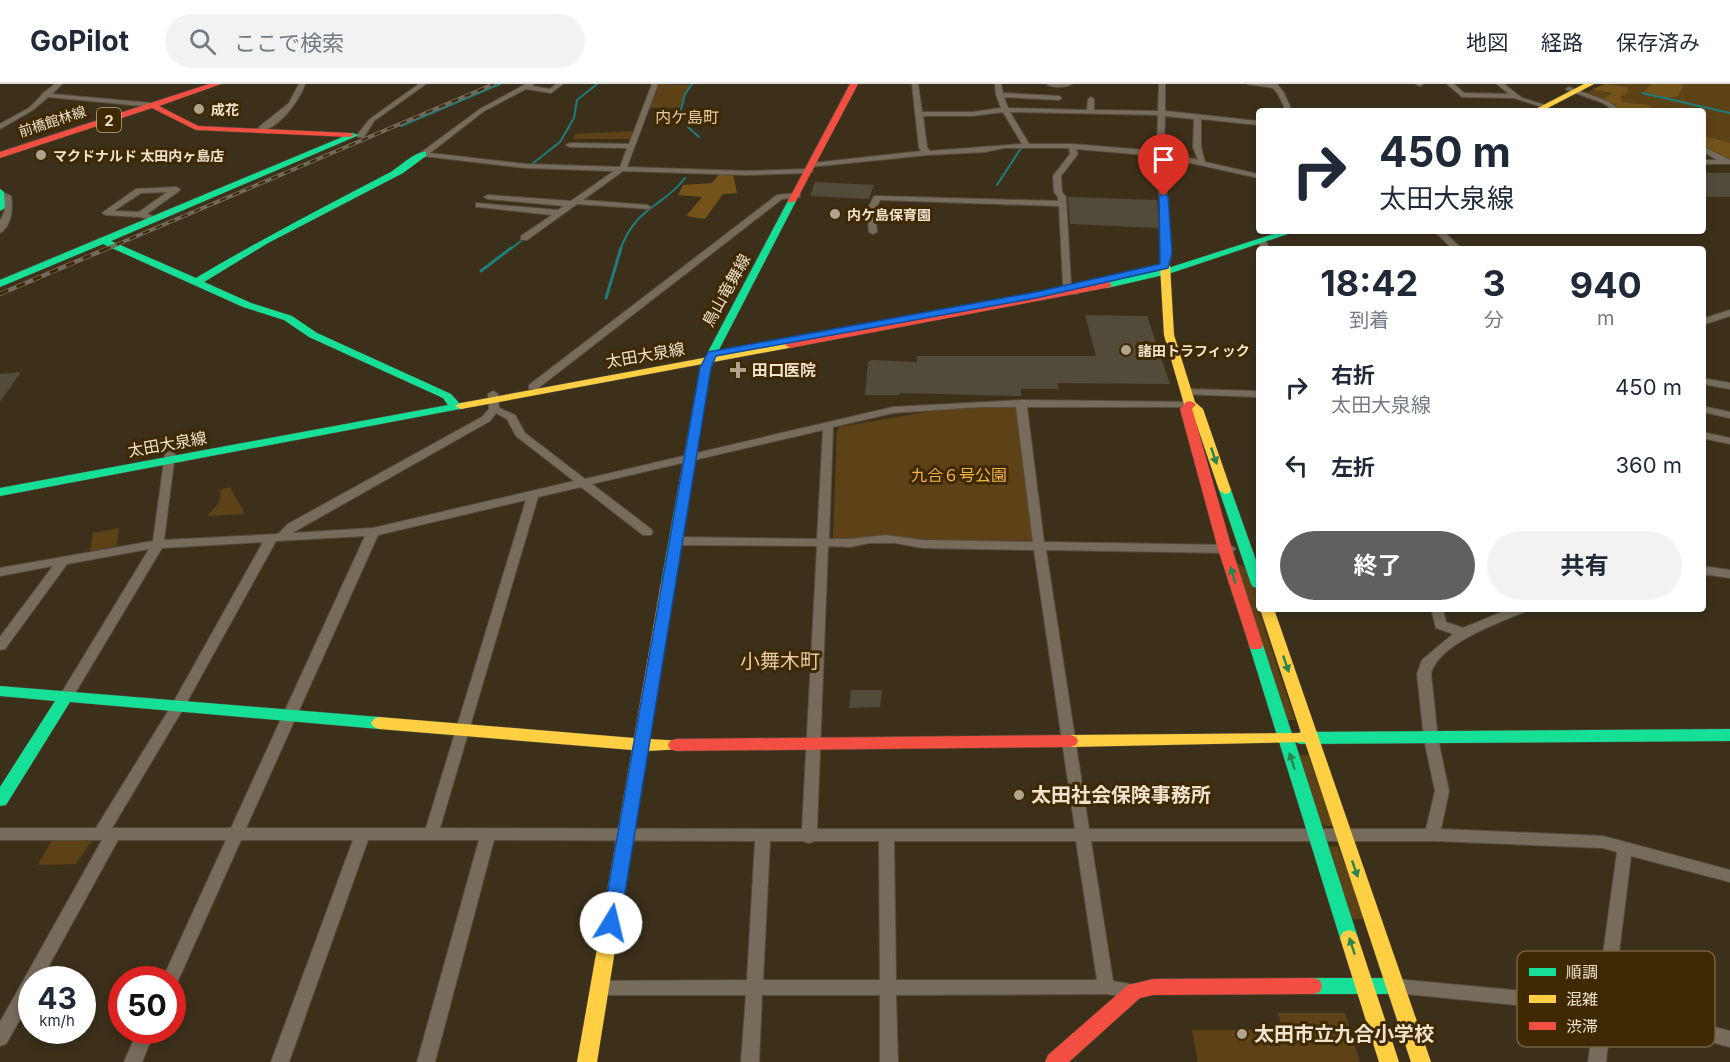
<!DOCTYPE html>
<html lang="ja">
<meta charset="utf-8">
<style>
body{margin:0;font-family:Inter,"Noto Sans JP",sans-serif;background:#f2f2f3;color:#1f2937;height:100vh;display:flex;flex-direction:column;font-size:22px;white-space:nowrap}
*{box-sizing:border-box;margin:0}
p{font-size:20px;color:#747a83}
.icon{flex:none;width:33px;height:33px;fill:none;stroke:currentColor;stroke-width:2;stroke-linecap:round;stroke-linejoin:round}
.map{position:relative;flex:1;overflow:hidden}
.sheet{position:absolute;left:1256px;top:162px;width:450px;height:366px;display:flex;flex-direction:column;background:#fff;border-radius:6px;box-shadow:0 3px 9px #0003}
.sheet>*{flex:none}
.banner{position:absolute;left:1256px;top:24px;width:450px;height:126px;border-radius:6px;box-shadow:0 3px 9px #0003;background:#fff;color:#1f2937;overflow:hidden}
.speed{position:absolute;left:18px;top:882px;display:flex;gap:12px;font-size:30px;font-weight:700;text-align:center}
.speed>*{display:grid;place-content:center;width:78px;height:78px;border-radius:50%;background:#fff;box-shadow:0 3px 9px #0003;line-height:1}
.speed small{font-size:15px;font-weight:400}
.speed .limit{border:9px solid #d22;background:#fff;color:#111}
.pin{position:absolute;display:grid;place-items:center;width:51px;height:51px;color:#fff;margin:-62px -26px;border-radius:50% 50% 50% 0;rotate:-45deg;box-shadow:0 0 6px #0007}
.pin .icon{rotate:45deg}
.me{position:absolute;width:66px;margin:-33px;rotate:9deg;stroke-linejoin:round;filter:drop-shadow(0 0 4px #0008)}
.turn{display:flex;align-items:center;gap:21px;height:126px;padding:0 24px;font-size:27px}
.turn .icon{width:78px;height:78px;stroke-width:2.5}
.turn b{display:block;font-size:42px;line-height:51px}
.eta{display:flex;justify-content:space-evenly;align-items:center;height:102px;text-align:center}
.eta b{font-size:36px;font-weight:700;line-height:42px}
.cta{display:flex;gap:12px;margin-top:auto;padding:12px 24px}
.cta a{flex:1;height:69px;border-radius:36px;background:#61605f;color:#fff;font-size:24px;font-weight:700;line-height:69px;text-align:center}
.cta a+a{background:#f2f2f3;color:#1f2937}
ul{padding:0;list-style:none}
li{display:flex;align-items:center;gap:18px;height:78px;padding:0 24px}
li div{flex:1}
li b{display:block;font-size:22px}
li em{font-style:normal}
header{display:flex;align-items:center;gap:36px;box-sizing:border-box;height:84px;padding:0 30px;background:#fff;border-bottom:2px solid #e0e1e3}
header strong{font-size:28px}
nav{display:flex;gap:33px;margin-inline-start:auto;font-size:21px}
.search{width:420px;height:54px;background:#f2f2f3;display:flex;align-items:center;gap:15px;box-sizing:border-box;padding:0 21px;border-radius:33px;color:#747a83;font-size:22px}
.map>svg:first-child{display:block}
</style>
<header>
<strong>GoPilot</strong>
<div class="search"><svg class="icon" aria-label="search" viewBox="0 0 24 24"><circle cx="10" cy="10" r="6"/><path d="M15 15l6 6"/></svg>ここで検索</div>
<nav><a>地図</a><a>経路</a><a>保存済み</a></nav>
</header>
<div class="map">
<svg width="1730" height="978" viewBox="0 0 1730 978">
<rect width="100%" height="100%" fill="#3c301b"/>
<path fill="#5d4217" d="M659 0 690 1 679 24H649Z
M1605 0H1730V76L1703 62 1702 27H1622L1587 8Z
M635 47 632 55H573L575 50Z
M1011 322 1017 326 1034 457 833 454 837 347 839 343 937 326Z
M230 403 245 430 208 432C213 422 223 422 220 406Z
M119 444 117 462 90 467 93 449Z
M1234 477 1251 487 1258 511V525L1295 636H1287Z
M1300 671H1308L1333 742H1326L1317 737Z
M53 754 93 755 76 780 38 781Z
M1337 762 1369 835H1349L1329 763Z
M1278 929H1345L1360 978H1198L1192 946H1282Z"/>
<path fill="#74531b" d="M1605 0 1626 3 1629 7 1621 13 1622 18 1649 21 1652 24C1630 28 1623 29 1603 16L1612 9 1593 5Z
M1651 0H1681L1684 2 1678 12 1669 14 1644 8Z
M1703 52 1730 59V75L1718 72 1703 64Z
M720 89H733L737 109 723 110 705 135 686 132 702 113 678 111 683 101 712 99Z"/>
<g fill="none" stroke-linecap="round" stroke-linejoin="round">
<path stroke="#1e7d7d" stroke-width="2" d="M692 0 685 10 680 29 689 32 688 43 699 53
M1642 9 1730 29
M401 42 500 0
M532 80 560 58 574 34 577 16 597 0
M997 101 1023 61
M509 166 521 157
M620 166C637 121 661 125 685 94"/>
<path stroke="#1e7d7d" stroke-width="3" d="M481 187 511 164
M606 214 621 164"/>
</g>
<path fill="#534b3a" d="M1702 89H1730V113H1702Z
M815 98 874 101 869 115 810 112Z
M1068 113 1157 116 1159 144 1070 140Z
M1085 231 1147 232 1170 300 1057 299 1059 305H1021V312L899 309 900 311H865L868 278 872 276 917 278V272H1096Z
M21 288 0 318V290Z
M851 606H882L880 623 849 624Z"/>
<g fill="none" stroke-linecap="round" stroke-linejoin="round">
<g stroke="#574d3d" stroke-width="2">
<path id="street" d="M55 0H62L52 10 152 19 155 21 152 23 48 13 33 26 0 45V40L29 24 41 12 42 10Z
M299 0H305C300 16 277 47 259 47V43L289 19Z
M419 0H426L374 37 364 53H358L357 51 370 35Z
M526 0H534L532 2 550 5 556 0H563L551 9 526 5 484 27 430 69 526 80 620 83 627 64 570 63 566 61 570 59 629 60 652 0H658L627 83 746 87 809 85 813 87 809 89 746 91 623 87 583 116 647 121 651 123 650 125 577 120 527 156H521V152L552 131 479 123H476V119L558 126 564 122 488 115 484 113 488 111 571 117 614 87 526 84 423 72 419 70 480 25Z
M912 0H918L922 28H972L1001 24 996 11 995 0H1001L1003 9 1059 12 1062 14 1059 16 1004 13 1008 24 1087 26 1088 15 1091 13 1094 15V26L1158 27 1159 0H1165V27L1258 37V41L1201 35V63L1205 78 1258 90V94L1164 73 1171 169 1169 182 1165 185 1161 182 1163 169 1157 72 1076 65 1078 70 1061 92 1062 108 1066 113 1071 200 1078 208 1077 210H1071L1063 200 1059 122 880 116 875 126 877 148 873 150 869 148 867 126 874 112H877L1058 117V113L1054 108 1053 92 1070 70 1069 64H1004L985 68 928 71 810 83 809 81 813 79 922 67 919 64ZM1003 28 1022 60 930 67 927 63 923 32H972ZM1010 28 1158 31 1157 67 1072 60H1029ZM1165 32 1194 35 1193 63 1198 76 1164 68Z
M1046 0H1072C1066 4 1052 4 1046 0Z
M1247 0H1277L1284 9 1292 27H1286L1278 10 1273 4Z
M1416 0H1423L1420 2Z
M1447 0H1454L1464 9 1509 10 1497 0H1504L1522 14 1548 22 1545 24 1514 14 1462 13Z
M1569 3 1607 17 1622 27H1614L1603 19 1567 6 1566 5Z
M1702 62 1730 76V80H1702V76H1717L1702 67Z
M176 103 180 105 179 107 147 130 155 133V137L140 133 106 131 102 129 136 105ZM167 108 139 128 114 127 141 109Z
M0 107 11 112C13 124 12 142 0 149V137L5 126Z
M797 109H800V113L782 115 537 305H529V301L777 111Z
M1434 147H1443L1462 165H1453Z
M1262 155 1265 156 1270 165H1262L1258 158Z
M1730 226V232L1702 241V235Z
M1702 294 1730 299V305L1702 300Z
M1187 305 1258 307V313L1183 310 1182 308Z
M493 307 498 310 499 324 515 331 525 349 585 395 893 323 1021 316 1194 318 1195 320 1190 323H1027L1044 458 1230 461 1236 465 1230 469 1046 466 1089 745H1426L1435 707 1424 655 1417 590 1422 576 1453 550 1436 544 1431 525H1443L1446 538 1463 544 1509 525H1526L1524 528C1498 539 1438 560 1431 590L1438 655 1449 707 1441 745 1603 752 1730 786V798L1631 772 1613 917 1730 947V963L1611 932 1606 978H1588L1595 929 1396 909 1390 907 1388 902 1390 897 1396 895 1597 914 1617 768 1603 764 1436 757H1091L1113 897 1141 902 1143 907 1141 912 1135 914 1106 910 896 911 898 978H880V911H762L759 978H741L746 911H600L594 909 592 904 594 899 600 897 747 896 755 757 494 756 435 978H417L479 756H368L289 978H271L353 756H241L176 901 172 902V896H162L226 756H118L41 896H32V914L6 960 0 962V938L102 756H0V744H96L173 619 263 458 162 464 71 616H61L59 613 149 465 67 480 5 565 0 566V553L53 482 0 492V484L153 457 165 370 170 367 175 370 164 456 278 450 288 440 482 333 489 325 488 310ZM979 323H1016L1033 458 922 456 886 451 850 455H829L833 343 893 329ZM496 329 507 335 516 352 574 397 373 444 292 449 490 337ZM823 346 817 455 678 453 672 457 678 461 817 462 802 745 440 744 538 413 581 403 643 451H651L653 448 651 445 592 400ZM526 416 426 744H246L378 451ZM365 452 231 744H112L183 625 276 457ZM869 459H895L922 464 1034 466 1075 745H817L828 462 850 463ZM770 757H803L809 759 815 757H879L880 896H763ZM894 757H1076L1097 896H896Z
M1702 322 1730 328V334L1702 328Z
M1702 348 1730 354V360L1702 354Z
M1702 482 1730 486V494L1702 490Z
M138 946H155L142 978H124Z"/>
</g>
<g stroke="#574d3d" stroke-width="1">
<path id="fast" d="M352 49 359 51 111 157 196 194C258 157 322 124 387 90 398 85 414 67 426 68V72L403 89 268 159 204 198 251 219 292 232 317 249 451 310 459 319 465 320V324L0 412V404L448 321 443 314 309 253 284 236 243 223 103 160 0 203V196Z
M0 105 4 108 5 124 0 127Z
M789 115 796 117 710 283 675 499 668 504 663 502 661 499 700 283Z
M1283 147H1297L1168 190 1107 204 1102 201 1103 199 1162 186Z
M1225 402 1231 406 1258 482V504L1253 503 1251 500 1219 406Z
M1256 556 1261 557 1263 561 1293 653 1300 648 1730 645V657L1300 660 1295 658 1358 854 1355 860 1349 862 1343 860 1340 854 1249 561 1251 557Z
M0 602 379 633 384 635 387 639 384 643 379 645 70 618 6 721 0 722V703L55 617 0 612Z
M1313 894H1396L1403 896 1405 902 1403 908 1396 910H1313L1306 908 1304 902 1306 896Z"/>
</g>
<g stroke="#574d3d" stroke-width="1">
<path id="slow" d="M1584 0H1594L1542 27H1532Z
M1165 179 1170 182 1174 251 1195 318 1203 325 1231 406 1229 409 1225 410 1219 406 1192 327 1184 320 1164 251 1160 182Z
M790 258 794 259V263L461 325 455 322 461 319Z
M668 494 675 499 649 655 682 657 684 661 682 665 647 667 597 978H577L632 666 379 645 374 643 371 639 374 635 379 633 634 654 661 499Z
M1260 525H1274L1431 978H1411L1305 658 1070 663 1064 661 1062 657 1064 653 1070 651 1301 649Z
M1349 846 1355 848 1358 854 1399 978H1379L1340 854 1343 848Z"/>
</g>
<g stroke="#574d3d" stroke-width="1">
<path id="jam" d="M209 0H221L159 22 198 42 350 49 354 51 350 53 196 46 152 24 0 74V68Z
M850 0H858L796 117 789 119 788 117Z
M1107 198 1111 199V203L790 264 785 261 790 258Z
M1190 317 1196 320 1192 325 1232 465 1263 561 1261 565H1251L1249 561 1218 465 1180 325 1186 318Z
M1070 651 1076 653 1078 657 1076 661 1070 663 676 667 670 665 668 661 670 657 676 655Z
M1313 894 1320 896 1322 902 1320 908 1313 910 1153 911 1140 914 1069 978H1045L1048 971 1128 901 1153 895Z"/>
</g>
<use href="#street" fill="#776c5c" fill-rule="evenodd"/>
<use href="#fast" fill="#16e098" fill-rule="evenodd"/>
<use href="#slow" fill="#ffcf43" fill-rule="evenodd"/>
<use href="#jam" fill="#f24e42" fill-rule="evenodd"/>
<g stroke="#736a5b" stroke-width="4">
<path id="rail-far1" d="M104 166 494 0"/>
</g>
<g stroke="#736a5b" stroke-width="4.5">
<path id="rail" d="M0 210 108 164"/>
</g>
<use href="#rail-far1" stroke="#3e2902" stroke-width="2" stroke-dasharray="7" stroke-linecap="butt"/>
<use href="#rail" stroke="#3e2902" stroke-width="3" stroke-dasharray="9" stroke-linecap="butt"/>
</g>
<defs><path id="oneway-solid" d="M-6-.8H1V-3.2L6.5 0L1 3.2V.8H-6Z" transform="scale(1.5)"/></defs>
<g fill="#2a844d">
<use href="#oneway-solid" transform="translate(1214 372) rotate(71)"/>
<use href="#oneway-solid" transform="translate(1233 491) rotate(-107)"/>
<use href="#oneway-solid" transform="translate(1286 580) rotate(71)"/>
<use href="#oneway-solid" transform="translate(1292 677) rotate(-108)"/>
<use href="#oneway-solid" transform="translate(1355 785) rotate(71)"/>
<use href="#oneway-solid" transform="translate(1352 862) rotate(-108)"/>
</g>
<path fill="#1a73e8" stroke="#114b97" stroke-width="1.5" d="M1164 110 1168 112 1172 169 1168 184 1036 214 716 272 711 284 620 839 617 845 611 847 604 845 602 839 700 284 708 268 1036 208 1160 180 1159 112Z"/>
<g fill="#b1a48f" stroke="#3e2902" stroke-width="2">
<circle cx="199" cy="25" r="6"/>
<circle cx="41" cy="71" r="6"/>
<circle cx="835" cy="130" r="6"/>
<circle cx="1126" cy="266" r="6"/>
<path d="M735 277h6v6h6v6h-6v6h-6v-6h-6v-6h6z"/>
<circle cx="1019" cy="711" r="6"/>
<circle cx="1242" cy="950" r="6"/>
</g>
<g text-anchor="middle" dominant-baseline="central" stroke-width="6" stroke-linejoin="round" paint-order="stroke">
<g font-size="14" font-weight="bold" fill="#f0e2ce" stroke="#3e2902" text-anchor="start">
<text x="211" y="25">成花</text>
<text x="53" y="71">マクドナルド 太田内ヶ島店</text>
<text x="847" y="130">内ケ島保育園</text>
<text x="1138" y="266">諸田トラフィック</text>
</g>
<g font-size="14" fill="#f0e2ce" stroke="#3e2902">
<text transform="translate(52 37) rotate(-18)">前橋館林線</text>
</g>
<rect fill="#3e2902" stroke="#bbaa91" stroke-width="1.5" x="97" y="24" width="24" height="24" rx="4.5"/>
<g font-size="15" font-weight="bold" fill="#f0e2ce">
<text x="109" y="36">2</text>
</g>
<g font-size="16" fill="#e5caa3" stroke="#3e2902">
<text x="687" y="33">内ケ島町</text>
</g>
<g font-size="16" fill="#f0e2ce" stroke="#3e2902">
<text transform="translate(726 206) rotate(-61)">鳥山竜舞線</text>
<text transform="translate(645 271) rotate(-10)">太田大泉線</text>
<text transform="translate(167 360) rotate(-10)">太田大泉線</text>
</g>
<g font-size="16" font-weight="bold" fill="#f0e2ce" stroke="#3e2902" text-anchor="start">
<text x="752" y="286">田口医院</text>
</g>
<g font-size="16" fill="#f6b549" stroke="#3e2902">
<text x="959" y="391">九合６号公園</text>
</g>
<g font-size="20" fill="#e5caa3" stroke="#3e2902">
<text x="780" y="577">小舞木町</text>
</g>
<g font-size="20" font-weight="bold" fill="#f0e2ce" stroke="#3e2902" text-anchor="start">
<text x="1031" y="711">太田社会保険事務所</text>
<text x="1254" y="950">太田市立九合小学校</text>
</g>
</g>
<rect x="1517" y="867" width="198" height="96" rx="9" fill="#3e2902" stroke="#73603f" stroke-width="1.5"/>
<rect x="1529" y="884" width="27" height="8" fill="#16e098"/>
<rect x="1529" y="911" width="27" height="8" fill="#ffcf43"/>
<rect x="1529" y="938" width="27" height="8" fill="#f24e42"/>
<g font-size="16" fill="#f0e2ce">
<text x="1566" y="894">順調</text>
<text x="1566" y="921">混雑</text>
<text x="1566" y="948">渋滞</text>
</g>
</svg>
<div class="speed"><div>43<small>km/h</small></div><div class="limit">50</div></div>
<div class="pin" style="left:1164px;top:112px;background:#d93025"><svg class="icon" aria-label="arrive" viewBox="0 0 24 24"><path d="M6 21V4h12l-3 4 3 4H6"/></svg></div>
<svg class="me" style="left:611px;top:839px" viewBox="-20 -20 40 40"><circle r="19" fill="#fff"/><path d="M0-13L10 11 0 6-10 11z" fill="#1a73e8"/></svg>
<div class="banner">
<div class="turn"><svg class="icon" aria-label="right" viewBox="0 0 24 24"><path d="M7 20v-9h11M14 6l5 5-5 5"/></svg><div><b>450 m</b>太田大泉線</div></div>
</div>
<section class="sheet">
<div class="eta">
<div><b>18:42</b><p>到着</p></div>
<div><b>3</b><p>分</p></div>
<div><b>940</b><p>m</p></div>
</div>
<ul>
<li><svg class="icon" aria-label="right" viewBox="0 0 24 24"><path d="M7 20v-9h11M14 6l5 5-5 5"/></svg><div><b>右折</b><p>太田大泉線</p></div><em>450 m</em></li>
<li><svg class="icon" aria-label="left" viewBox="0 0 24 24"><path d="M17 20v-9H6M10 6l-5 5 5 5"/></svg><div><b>左折</b></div><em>360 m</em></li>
</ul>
<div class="cta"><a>終了</a><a>共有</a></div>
</section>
</div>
